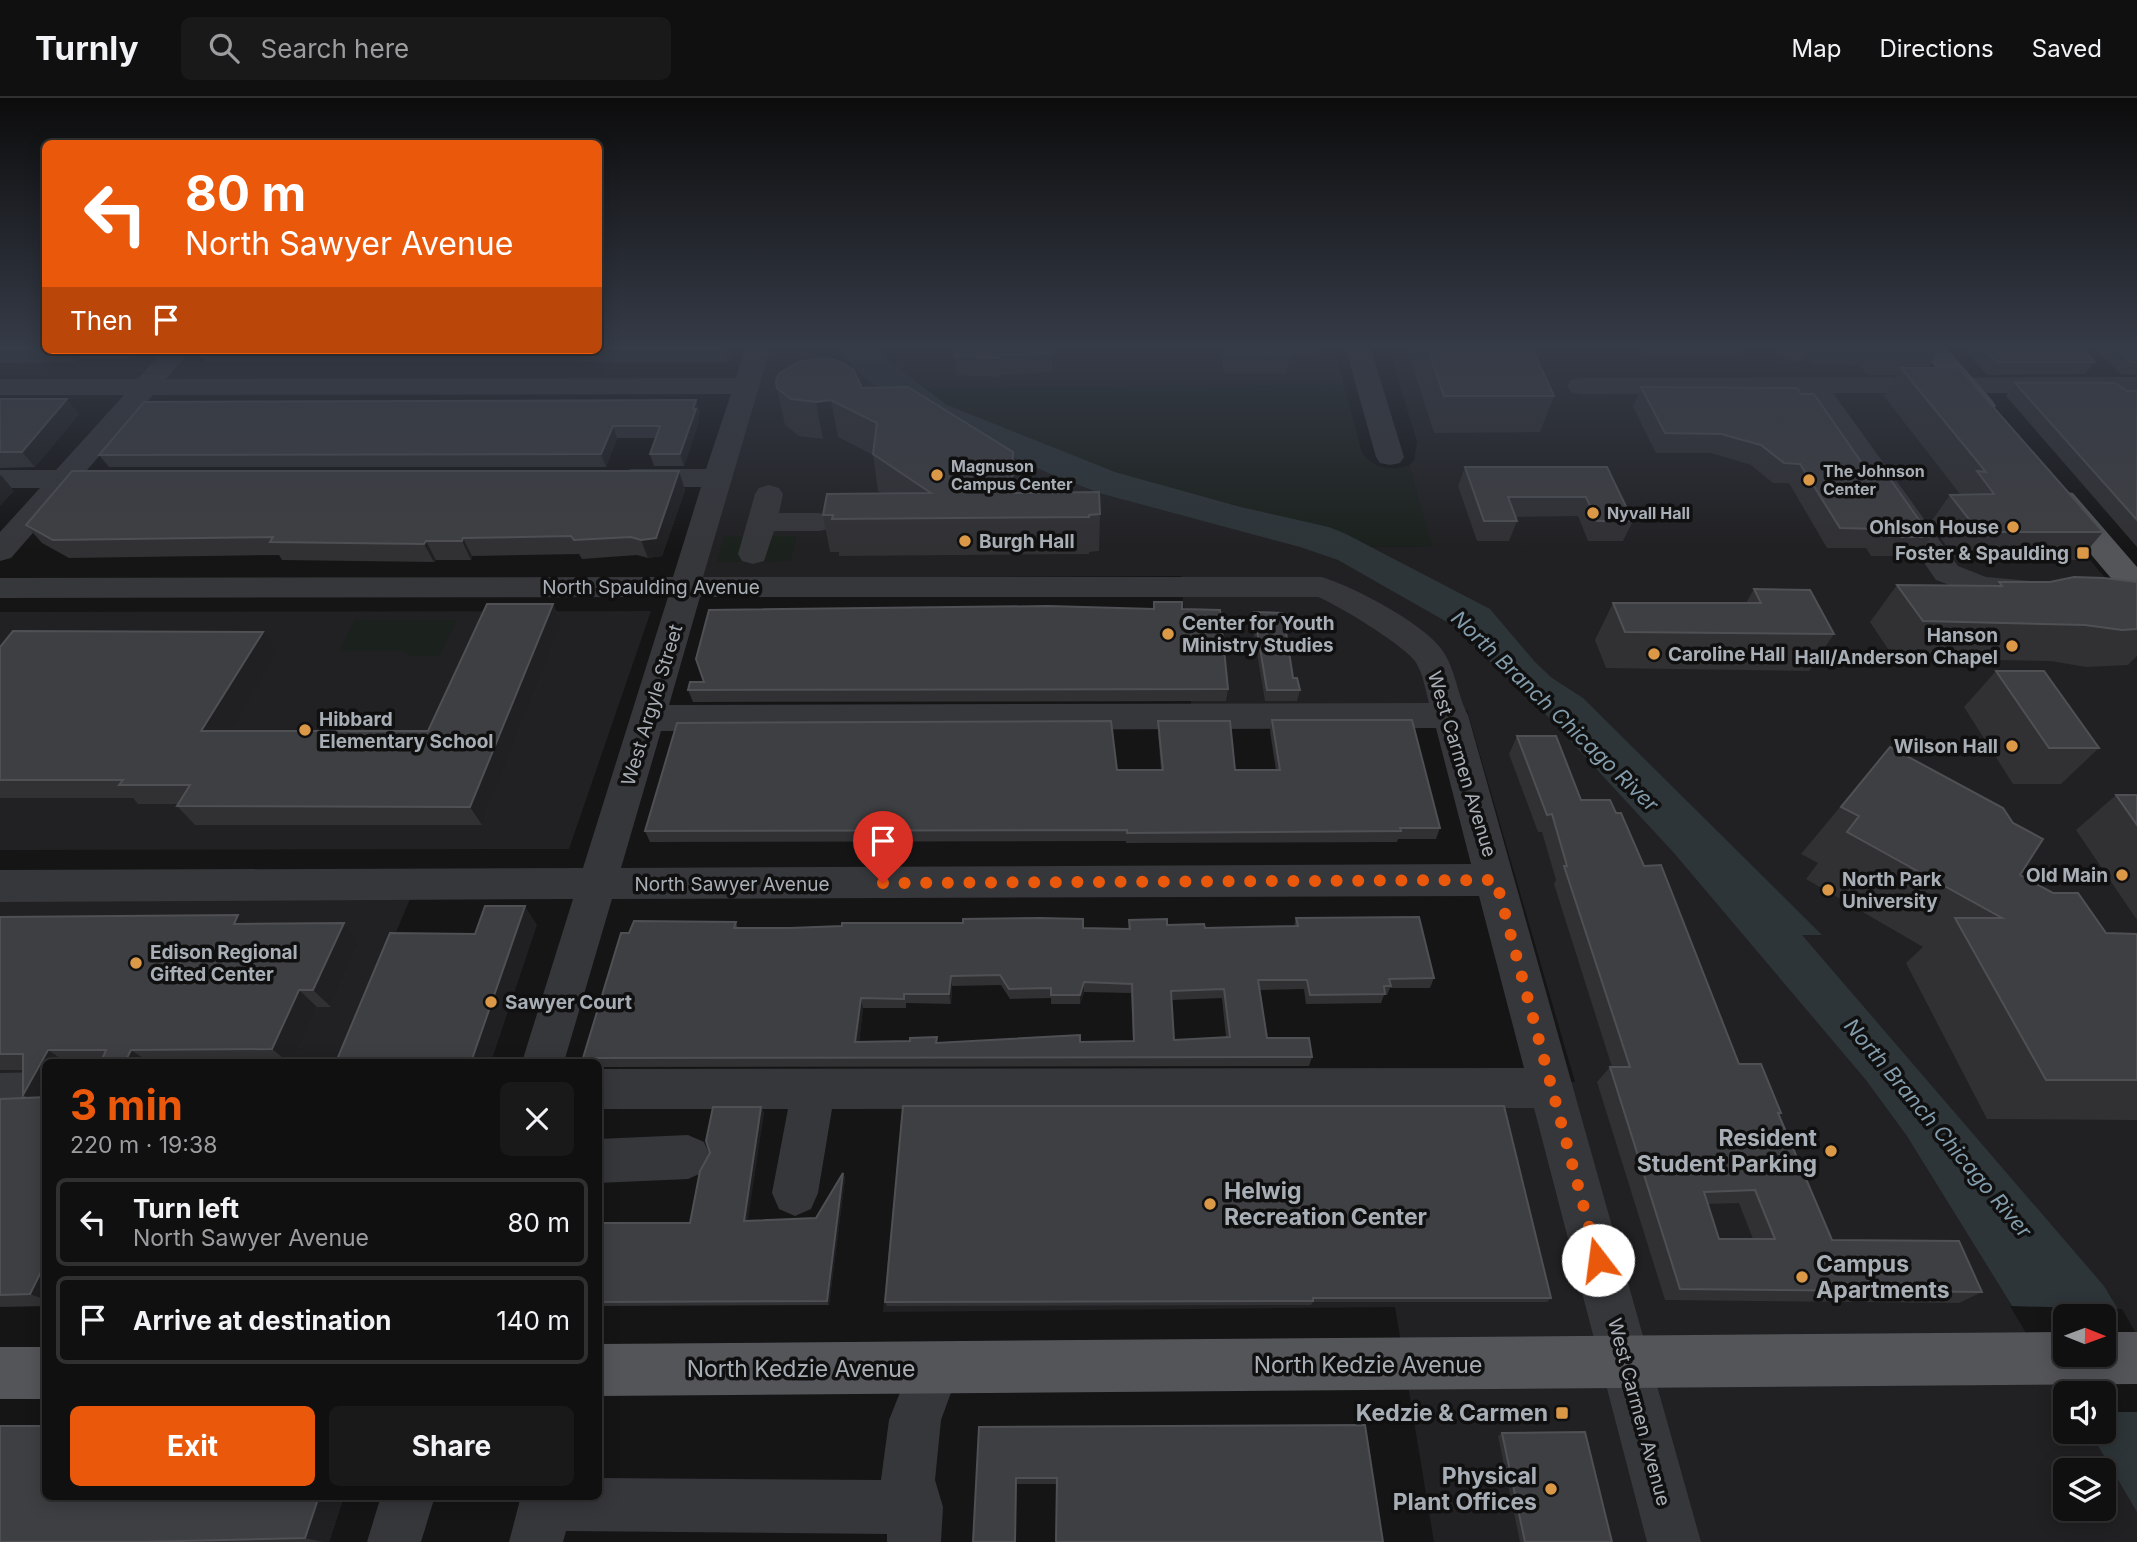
<!DOCTYPE html>
<meta charset="utf-8">
<style>
body{margin:0;font-family:Inter,sans-serif;background:#191919;color:#f1f3f6;height:100vh;display:flex;flex-direction:column;font-size:26px;white-space:nowrap}
*{box-sizing:border-box;margin:0}
p{font-size:23px;color:#9c9d9f}
.icon{flex:none;width:38px;height:38px;fill:none;stroke:currentColor;stroke-width:2;stroke-linecap:round;stroke-linejoin:round}
.map{position:relative;flex:1;overflow:hidden}
.drawer{position:absolute;left:42px;top:961px;width:560px;height:441px;display:flex;flex-direction:column;background:#101010;border-radius:10px;box-shadow:0 4px 18px #0003,0 0 0 2px #303030}
.drawer>*{flex:none}
.hud{position:absolute;left:42px;top:42px;width:560px;height:214px;border-radius:10px;box-shadow:0 4px 18px #0003,0 0 0 2px #303030;background:#ea580c;color:#fff;overflow:hidden}
.needle{width:46px;rotate:91deg}
.fabs{position:absolute;left:2053px;top:1206px;display:grid;gap:14px}
.fabs a{display:grid;place-items:center;width:63px;height:63px;border-radius:10px;background:#101010;box-shadow:0 4px 18px #0003,0 0 0 2px #303030;font-size:35px}
.pin{position:absolute;display:grid;place-items:center;width:60px;height:60px;color:#fff;margin:-72px -30px;border-radius:50% 50% 50% 0;rotate:-45deg;box-shadow:0 0 7px #0007}
.pin .icon{rotate:45deg}
.me{position:absolute;width:77px;margin:-38px;rotate:345deg;stroke-linejoin:round;filter:drop-shadow(0 0 5px #0008)}
.turn{display:flex;align-items:center;gap:24px;height:147px;padding:0 28px;font-size:32px}
.turn .icon{width:91px;height:91px;stroke-width:2.5}
.turn b{display:block;font-size:49px;line-height:60px}
.then{display:flex;align-items:center;height:66px;padding:0 28px;background:#0003;gap:14px;font-size:26px}
.round{display:grid;place-items:center;flex:none;width:74px;height:74px;border-radius:10px;background:#191919}
.summary{display:flex;align-items:center;justify-content:space-between;height:119px;padding:0 28px}
h1{font-size:42px;font-weight:700;line-height:52px;color:#ea580c}
.action{display:flex;gap:14px;margin-top:auto;padding:14px 28px}
.action a{flex:1;height:80px;border-radius:10px;background:#ea580c;color:#fff;font-size:28px;font-weight:700;line-height:80px;text-align:center}
.action a+a{background:#191919;color:#f1f3f6}
ul{padding:0;list-style:none}
li{display:flex;align-items:center;gap:21px;height:88px;margin:0 14px 10px;padding:0 14px;border:4px solid #303030;border-radius:10px}
li div{flex:1}
li b{display:block;font-size:26px}
li em{font-style:normal}
header{display:flex;align-items:center;gap:42px;box-sizing:border-box;height:98px;padding:0 35px;background:#101010;border-bottom:2px solid #303030}
header strong{font-size:33px}
nav{display:flex;gap:38px;margin-inline-start:auto;font-size:24px}
.search{width:490px;height:63px;background:#191919;display:flex;align-items:center;gap:18px;box-sizing:border-box;padding:0 24px;border-radius:10px;color:#9c9d9f;font-size:26px}
.map>svg:first-child{display:block}
</style>
<header>
<strong>Turnly</strong>
<div class="search"><svg class="icon" aria-label="search" viewBox="0 0 24 24"><circle cx="10" cy="10" r="6"/><path d="M15 15l6 6"/></svg>Search here</div>
<nav><a>Map</a><a>Directions</a><a>Saved</a></nav>
</header>
<div class="map">
<svg width="2137" height="1444" viewBox="0 0 2137 1444">
<rect width="100%" height="100%" fill="#151516"/>
<path fill="#212123" fill-rule="evenodd" d="M768 248H833L868 283 915 315 1048 375 1099 395 1368 449 1431 448 1409 367 1414 363 1417 344 1388 248H1911L2137 518V1444H1434L1395 1209 883 1214 905 984H1575L1467 612 1192 616 1181 478 702 480ZM2065 1218H2104V1256H2065ZM2065 1295H2104V1334H2065ZM2065 1372H2104V1410H2065Z
M874 248H1334L1344 287 926 289 895 270Z
M651 513 569 751 0 752V514Z
M413 794 341 964H46L0 986V796Z"/>
<path fill="#1b211c" d="M1344 287 1362 355C1373 370 1392 374 1409 367L1432 448 1368 449 1329 429 1241 409 1115 374 970 319 947 307 926 289Z
M724 438H796L791 463 717 464Z
M355 522H457L439 558H410L403 553H339Z"/>
<path fill="#2d3538" fill-rule="evenodd" d="M833 248H874C897 272 923 287 947 307L1115 374 1241 409 1329 429 1346 436 1490 511 1535 564 1552 580 1583 600 1822 837H1802L2104 1188 2137 1243V1414L2090 1334H2104V1295H2066L1907 1038 1866 982 1674 755 1526 595 1477 552 1468 536 1338 462 1300 449 1099 395 1048 375 915 315 868 283ZM2065 1218H2104V1256H2065Z"/>
<path fill="#151516" fill-rule="evenodd" d="M2010 1208 2122 1211 2137 1237V1314H2104V1295L2063 1297ZM2065 1218H2104V1256H2065Z"/>
<g fill="none" stroke-linecap="round" stroke-linejoin="round">
<path fill="#36373b" fill-rule="evenodd" d="M746 248H771L703 479H1321C1351 487 1418 523 1438 547 1456 567 1456 595 1468 617L1701 1444H1647L1534 1010 832 1011 818 1095 811 1111 795 1118 779 1111 772 1095 788 1011H598V971L1524 970 1479 798 612 801 564 964H522L573 801 0 804V772L583 770 668 499 0 500V480L673 479 701 389H631L621 386 617 380 621 374 631 371H706L731 296 153 297 87 372 124 375 128 381 124 387 72 390 11 460 0 463V434L40 390H0V372H56L124 297H0V281H138L164 252H191L166 281 736 280ZM700 499H1318C1338 507 1402 546 1415 563 1423 575 1425 591 1429 605L669 607ZM1436 630 1471 766 621 770 661 633Z
M1345 248H1370L1404 359 1400 365 1390 367 1380 365 1376 359Z
M1776 248H1801L1807 256 1803 261 1794 264 1785 261Z
M2137 279V295H1833L1958 468 1986 479 2042 484 2047 491 2042 498 2031 501 1982 499 1936 482 1807 295 1580 296 1571 294 1567 288 1571 282 1580 280Z
M769 387 779 390 783 396 779 415H819L829 417 834 424 829 431 819 433H774L764 463 753 466 742 463 738 456 755 396 759 390Z
M46 974V1014L0 1015V975Z
M688 1037 704 1044 711 1059 704 1074 688 1081 598 1085V1041Z
M935 1245 953 1252 960 1270 941 1322 935 1382 943 1409 941 1444H887V1436L566 1433 563 1444H509L521 1398H598V1380L881 1382 889 1322 917 1252Z
M381 1398H435L421 1444H367Z"/>
<path fill="#535559" fill-rule="evenodd" d="M1918 248H1945L1992 302 1996 308 1992 314 1982 316 1972 314Z
M2062 393 2073 395 2137 469V501L2126 498 2051 409 2047 402 2051 395Z
M2065 1234V1256H2104V1234H2137V1286L598 1298V1246Z
M0 1249H46V1301H0Z"/>
</g>
<path fill="#313134" fill-rule="evenodd" d="M0 248H46V252H148L144 257H133L130 261H79L76 264 0 265Z
M598 248H733L728 264H206L204 260H200L195 252H598Z
M1052 248V274L1001 277V279L956 277 955 258Z
M1219 248H1316L1314 259 1289 260 1286 275H1224Z
M1406 248H1531L1554 298 1540 334 1434 335Z
M1643 248H1743L1739 257H1693L1692 259 1647 256Z
M1805 248H1941L1928 270 2103 434 2079 462 1957 463 1930 425 1950 397 1960 396 1884 298 1897 277H1868L1860 267 1812 266 1807 260 1809 254Z
M1962 248H2081L2095 264 2085 276 1987 277Z
M2092 248H2137V277L2121 276Z
M2015 285 2137 293V449L2006 298Z
M1641 289 1801 296 1864 368 1931 439 1916 458H1871L1866 450H1827L1789 385H1773L1751 367 1711 355H1656L1633 309Z
M777 290H862L1015 395 1100 416 1099 453 1089 454V456L839 458V454H830L823 417 882 395 878 393 873 357 838 339 823 341 799 338 785 327Z
M0 301 79 316 35 369 0 370Z
M696 302 700 315 698 319 699 323 684 368H654L650 356 656 340H617L606 369H109L99 357Z
M1465 369H1607L1633 423 1623 443H1588L1578 418 1515 419 1517 423 1509 443H1477L1458 388Z
M679 373 685 392 662 458 648 460 637 457 582 461 579 456 472 458 471 462H436L434 464 282 462 279 457 69 460 42 445 26 427Z
M1999 484 2137 531V564L2128 567 2086 569 2051 563 1894 560 1870 524 1897 487 1996 488Z
M1754 491 1834 536 1809 573 1606 570 1595 542 1613 505H1746Z
M1154 504 1182 511 1228 591 1226 603 693 604 688 592 1153 511Z
M553 506 562 526 482 727H195L177 708 178 706H138L133 700H0V549L277 554 229 633H428Z
M1254 514 1300 592 1297 603H1265L1252 525Z
M1996 573 2099 650 2061 686H2013L1964 609Z
M1272 622 1440 730 1436 741H1398L1397 744 1126 745V743L650 744 645 733 1117 672H1161L1158 634V623L1235 672H1276L1270 633Z
M1517 638 1581 702 1616 715 1644 768 1739 966 1781 1015 1779 1017 1832 1142 1982 1194 1959 1205 1665 1202 1597 984 1610 969H1612L1554 786 1556 782 1542 734H1538L1509 656ZM1739 1105 1753 1141H1719L1708 1106Z
M1890 649 2020 777 2106 835 2137 836V1022L1987 1021 1906 865 1923 849 1806 781 1818 765 1801 756Z
M2116 697H2137V822L2076 732Z
M238 817 247 826 344 825 360 843 331 909H317L293 964H46V1208L0 1209V1001L28 1000 23 972H0V819Z
M1296 820 1434 880 1430 890H1390L1387 897H1384L1381 905 1306 906 1304 891 1259 892 1267 940 1312 959 1309 968 598 969V964H586L583 960 629 835 736 824 738 830H1083L1128 831 1129 822 1167 827 1205 830 1294 828ZM1001 887 1010 901 1051 900V906H1080L1084 894 1131 895 1133 943 938 945 859 944 863 910H906V905L951 906 952 888ZM1222 900 1226 939 1174 942 1172 902Z
M903 1008 1551 1200 1547 1204H1313L1311 1207 887 1208 885 1204Z
M764 1014 747 1123 816 1120 843 1075 845 1080 829 1207 598 1208V1125H690Z
M979 1329 1383 1444 1057 1386H1017Z
M1502 1335 1612 1444H1520L1498 1338Z
M344 1398 329 1444H0Z"/>
<path fill="#202022" d="M725 248H733L728 264 725 250Z
M67 252H73L79 261 76 264Z
M123 252H130L133 257 130 261Z
M141 252H148L144 257Z
M67 301 79 316 35 369 22 354Z
M696 302 700 315 698 319 699 323 684 368 680 356Z
M831 302 838 339 823 341 816 304Z
M613 328 617 340 606 369 601 356Z
M1013 354 1015 391 1014 420 1012 395Z
M679 373 685 392 662 458 648 460 641 442Z
M1 377 14 393 0 408V378Z
M463 440 472 458 471 462 462 443Z
M426 443 436 462 434 464 424 446Z
M553 506 562 526 482 727 470 709Z
M263 534 277 554 218 652 201 633Z
M2137 558V564L2128 567Z
M525 808 537 827 491 964H471Z
M238 817 257 835 234 826Z
M344 825 360 843 331 909 313 892Z
M951 878 952 888 951 906 949 896Z
M1084 884V894L1080 906V897Z
M299 892 317 909 293 964H288L272 951Z
M861 900 863 910 858 953 855 944Z
M48 952 66 964H46V1010L23 997Z
M131 952 149 964H125Z
M761 1009 764 1014 747 1128 744 1123Z
M843 1075 845 1080 829 1207 827 1203Z
M43 1170 46 1171V1202L30 1196Z
M1016 1380 1017 1386 1016 1444H1015Z
M319 1398H344L329 1444H323L305 1440Z"/>
<path fill="#3e3f42" stroke="#4e5054" stroke-width="2" fill-rule="evenodd" d="M0 248H46V250L0 251Z
M598 248H725V250H598Z
M956 248H1052V255L1000 257V260L955 258Z
M1225 248H1288L1290 256H1226Z
M1427 248H1531L1554 298H1444Z
M1982 248H2081L2095 264H1996Z
M2115 248H2137V264H2131Z
M824 260 836 262 853 271 862 290 908 289 1013 354 1012 395 1099 394 1100 416 1089 417V419L832 421 833 417H823L827 396 931 395 873 356 877 325 831 302 816 304 791 301 777 290 776 283 779 276 798 264Z
M1901 270H1959L2103 434H1979L1950 397 1994 396 1977 373 1986 374Z
M2015 285H2115L2127 293H2137V422Z
M1641 289 1797 290 1801 296H1814L1864 368H1881L1931 439H1885L1879 431 1840 430 1800 366 1784 365 1761 347 1721 336 1665 335Z
M0 301H67L22 354H0Z
M696 302 693 311H696L680 356H650L660 328H613L601 356 99 357 144 304Z
M1465 369H1607L1633 423H1597L1586 399H1508L1517 423H1484Z
M72 373H679L656 440 641 442 631 439 574 442 571 438 463 440 462 443H426L424 446 270 444 273 439 53 442 26 427Z
M2074 479 2104 480 2137 484V531L2122 532 2085 527 1923 523 1897 487 2002 488 1999 484H2050Z
M1754 491 1810 492 1834 536 1625 534 1613 505H1761Z
M1154 504H1182V511L1220 512 1228 591 688 592 690 584H704L696 561 709 512 1048 508 1154 511Z
M487 506H553L470 709 177 708 190 687H119L123 682H0V549L13 533 263 534 201 633H428Z
M1254 514 1283 515 1293 580H1297L1300 592H1267Z
M1996 573H2044L2099 650H2049Z
M1272 622H1412L1440 730H1400L1401 733 1127 735V732L645 733 677 625 1111 623 1117 672H1163L1158 623H1230L1235 672H1280Z
M1517 638H1556L1581 702H1610L1616 715H1621L1644 768 1661 767 1739 966H1761L1781 1015H1778L1832 1142 1959 1143 1982 1194 1680 1191 1610 969H1630L1564 768H1567L1552 716 1547 717ZM1755 1092 1775 1141H1719L1704 1094Z
M1890 649 2003 710 2013 725 2043 741 2020 777 2053 795H2078L2106 835 2137 836V982H2046L1955 820H2002L1847 734 1859 718 1841 709Z
M2116 697H2137V727Z
M485 808H525L471 964H336L390 835 475 836Z
M238 817 234 826 344 825 313 892H299L272 951 131 952 125 964H101L106 952H48L23 997V956H0V819Z
M1419 819 1434 880 1389 881 1391 888H1384L1385 896 1310 897 1307 882H1258L1267 940H1309L1312 959 583 960 621 835H629L634 823 736 824 734 830H790L842 828V825H963V821L1040 820 1083 821V830L1130 831 1129 822 1167 821V827L1204 826 1205 830 1298 828 1296 820ZM1000 877 1009 891 1051 890V897H1080L1084 884 1132 886 1134 943 1080 944V937L936 945 937 939 910 940V943L855 944 861 900 904 901V896H949L951 878ZM1224 891 1230 939 1174 942 1171 893Z
M46 999V1170H43L30 1196 0 1197V1001Z
M903 1008H1504L1551 1200H1313V1203L885 1204Z
M713 1009H761L744 1123 816 1120 843 1075 827 1203 598 1204V1125H690L700 1073 710 1055 706 1043Z
M1365 1327 1383 1444H1056L1057 1380H1016L1015 1444H973L979 1329Z
M0 1328H46V1398H319L305 1440 139 1444H0Z
M1585 1334 1612 1444H1525L1502 1335Z"/>
<linearGradient id="sky" x2="0" y2="1"><stop stop-color="#0c0c0c"/><stop offset="0.55" stop-color="#353b47"/><stop offset="1" stop-color="#353b47" stop-opacity="0"/></linearGradient>
<rect width="2137" height="451" fill="url(#sky)"/>
<g fill="none" stroke-linecap="round" stroke-linejoin="round">
<path stroke="#ea580c" stroke-width="12" stroke-dasharray="0 21.6" d="M883 785 1496 782 1598 1162"/>
</g>
<g fill="#db9948" stroke="#101011" stroke-width="2.5">
<circle cx="937" cy="377" r="7"/>
<circle cx="1809" cy="382" r="7"/>
<circle cx="1593" cy="415" r="7"/>
<circle cx="2013" cy="429" r="7"/>
<circle cx="965" cy="443" r="7"/>
<rect x="2076" y="448" width="14" height="14" rx="3.5"/>
<circle cx="1168" cy="536" r="7"/>
<circle cx="2012" cy="548" r="7"/>
<circle cx="1654" cy="556" r="7"/>
<circle cx="305" cy="632" r="7"/>
<circle cx="2012" cy="648" r="7"/>
<circle cx="2122" cy="777" r="7"/>
<circle cx="1828" cy="792" r="7"/>
<circle cx="136" cy="865" r="7"/>
<circle cx="491" cy="904" r="7"/>
<circle cx="1831" cy="1053" r="7"/>
<circle cx="1210" cy="1106" r="7"/>
<circle cx="1802" cy="1179" r="7"/>
<rect x="1555" y="1308" width="14" height="14" rx="3.5"/>
<circle cx="1551" cy="1391" r="7"/>
</g>
<g text-anchor="middle" dominant-baseline="central" stroke-width="7" stroke-linejoin="round" paint-order="stroke">
<g font-size="16" font-weight="bold" fill="#a8aeb5" stroke="#101011" text-anchor="start">
<text x="951" y="368">Magnuson<tspan x="951" dy="18">Campus Center</tspan></text>
<text x="1823" y="373">The Johnson<tspan x="1823" dy="18">Center</tspan></text>
<text x="1607" y="415">Nyvall Hall</text>
</g>
<g font-size="19" font-weight="bold" fill="#a8aeb5" stroke="#101011" text-anchor="start">
<text x="1999" y="429" text-anchor="end">Ohlson House</text>
<text x="979" y="443">Burgh Hall</text>
<text x="2069" y="455" text-anchor="end">Foster &amp; Spaulding</text>
<text x="1182" y="525">Center for Youth<tspan x="1182" dy="22">Ministry Studies</tspan></text>
<text x="1998" y="537" text-anchor="end">Hanson<tspan x="1998" dy="22">Hall/Anderson Chapel</tspan></text>
<text x="1668" y="556">Caroline Hall</text>
<text x="319" y="621">Hibbard<tspan x="319" dy="22">Elementary School</tspan></text>
<text x="1998" y="648" text-anchor="end">Wilson Hall</text>
<text x="2108" y="777" text-anchor="end">Old Main</text>
<text x="1842" y="781">North Park<tspan x="1842" dy="22">University</tspan></text>
<text x="150" y="854">Edison Regional<tspan x="150" dy="22">Gifted Center</tspan></text>
<text x="505" y="904">Sawyer Court</text>
</g>
<g font-size="19" fill="#a8aeb5" stroke="#101011">
<text x="651" y="489">North Spaulding Avenue</text>
<text transform="translate(652 607) rotate(-73)">West Argyle Street</text>
<text transform="translate(1462 666) rotate(73)">West Carmen Avenue</text>
<text x="732" y="786">North Sawyer Avenue</text>
<text transform="translate(1639 1314) rotate(75)">West Carmen Avenue</text>
</g>
<g font-size="21" font-style="italic" fill="#839dac" stroke="#101011">
<text transform="translate(1555 613) rotate(44)">North Branch Chicago River</text>
<text transform="translate(1938 1030) rotate(50)">North Branch Chicago River</text>
</g>
<g font-size="23" font-weight="bold" fill="#a8aeb5" stroke="#101011" text-anchor="end">
<text x="1817" y="1040">Resident<tspan x="1817" dy="26">Student Parking</tspan></text>
<text x="1224" y="1093" text-anchor="start">Helwig<tspan x="1224" dy="26">Recreation Center</tspan></text>
<text x="1816" y="1166" text-anchor="start">Campus<tspan x="1816" dy="26">Apartments</tspan></text>
<text x="1548" y="1315">Kedzie &amp; Carmen</text>
<text x="1537" y="1378">Physical<tspan x="1537" dy="26">Plant Offices</tspan></text>
</g>
<g font-size="23" fill="#a8aeb5" stroke="#101011">
<text x="1368" y="1267">North Kedzie Avenue</text>
<text x="801" y="1271">North Kedzie Avenue</text>
</g>
</g>
</svg>
<div class="fabs">
<a><svg class="needle" viewBox="-14 -14 28 28"><path d="M0-13l5 13h-10z" fill="#e53935"/><path d="M0 13l5-13h-10z" fill="#9c9d9f"/></svg></a>
<a><svg class="icon" aria-label="sound" viewBox="0 0 24 24"><path d="M4 9h4l5-4v14l-5-4H4zM17 9q2 3 0 6"/></svg></a>
<a><svg class="icon" aria-label="layers" viewBox="0 0 24 24"><path d="M12 4l9 5-9 5-9-5zM3 14l9 5 9-5"/></svg></a>
</div>
<div class="pin" style="left:883px;top:785px;background:#d93025"><svg class="icon" aria-label="arrive" viewBox="0 0 24 24"><path d="M6 21V4h12l-3 4 3 4H6"/></svg></div>
<svg class="me" style="left:1598px;top:1162px" viewBox="-20 -20 40 40"><circle r="19" fill="#fff"/><path d="M0-13L10 11 0 6-10 11z" fill="#ea580c"/></svg>
<div class="hud">
<div class="turn"><svg class="icon" aria-label="left" viewBox="0 0 24 24"><path d="M17 20v-9H6M10 6l-5 5 5 5"/></svg><div><b>80 m</b>North Sawyer Avenue</div></div>
<div class="then">Then<svg class="icon" aria-label="arrive" viewBox="0 0 24 24"><path d="M6 21V4h12l-3 4 3 4H6"/></svg></div>
</div>
<section class="drawer">
<div class="summary"><div><h1>3 min</h1><p>220 m · 19:38</p></div><a class="round"><svg class="icon" aria-label="close" viewBox="0 0 24 24"><path d="M6 6l12 12M18 6L6 18"/></svg></a></div>
<ul>
<li><svg class="icon" aria-label="left" viewBox="0 0 24 24"><path d="M17 20v-9H6M10 6l-5 5 5 5"/></svg><div><b>Turn left</b><p>North Sawyer Avenue</p></div><em>80 m</em></li>
<li><svg class="icon" aria-label="arrive" viewBox="0 0 24 24"><path d="M6 21V4h12l-3 4 3 4H6"/></svg><div><b>Arrive at destination</b></div><em>140 m</em></li>
</ul>
<div class="action"><a>Exit</a><a>Share</a></div>
</section>
</div>
